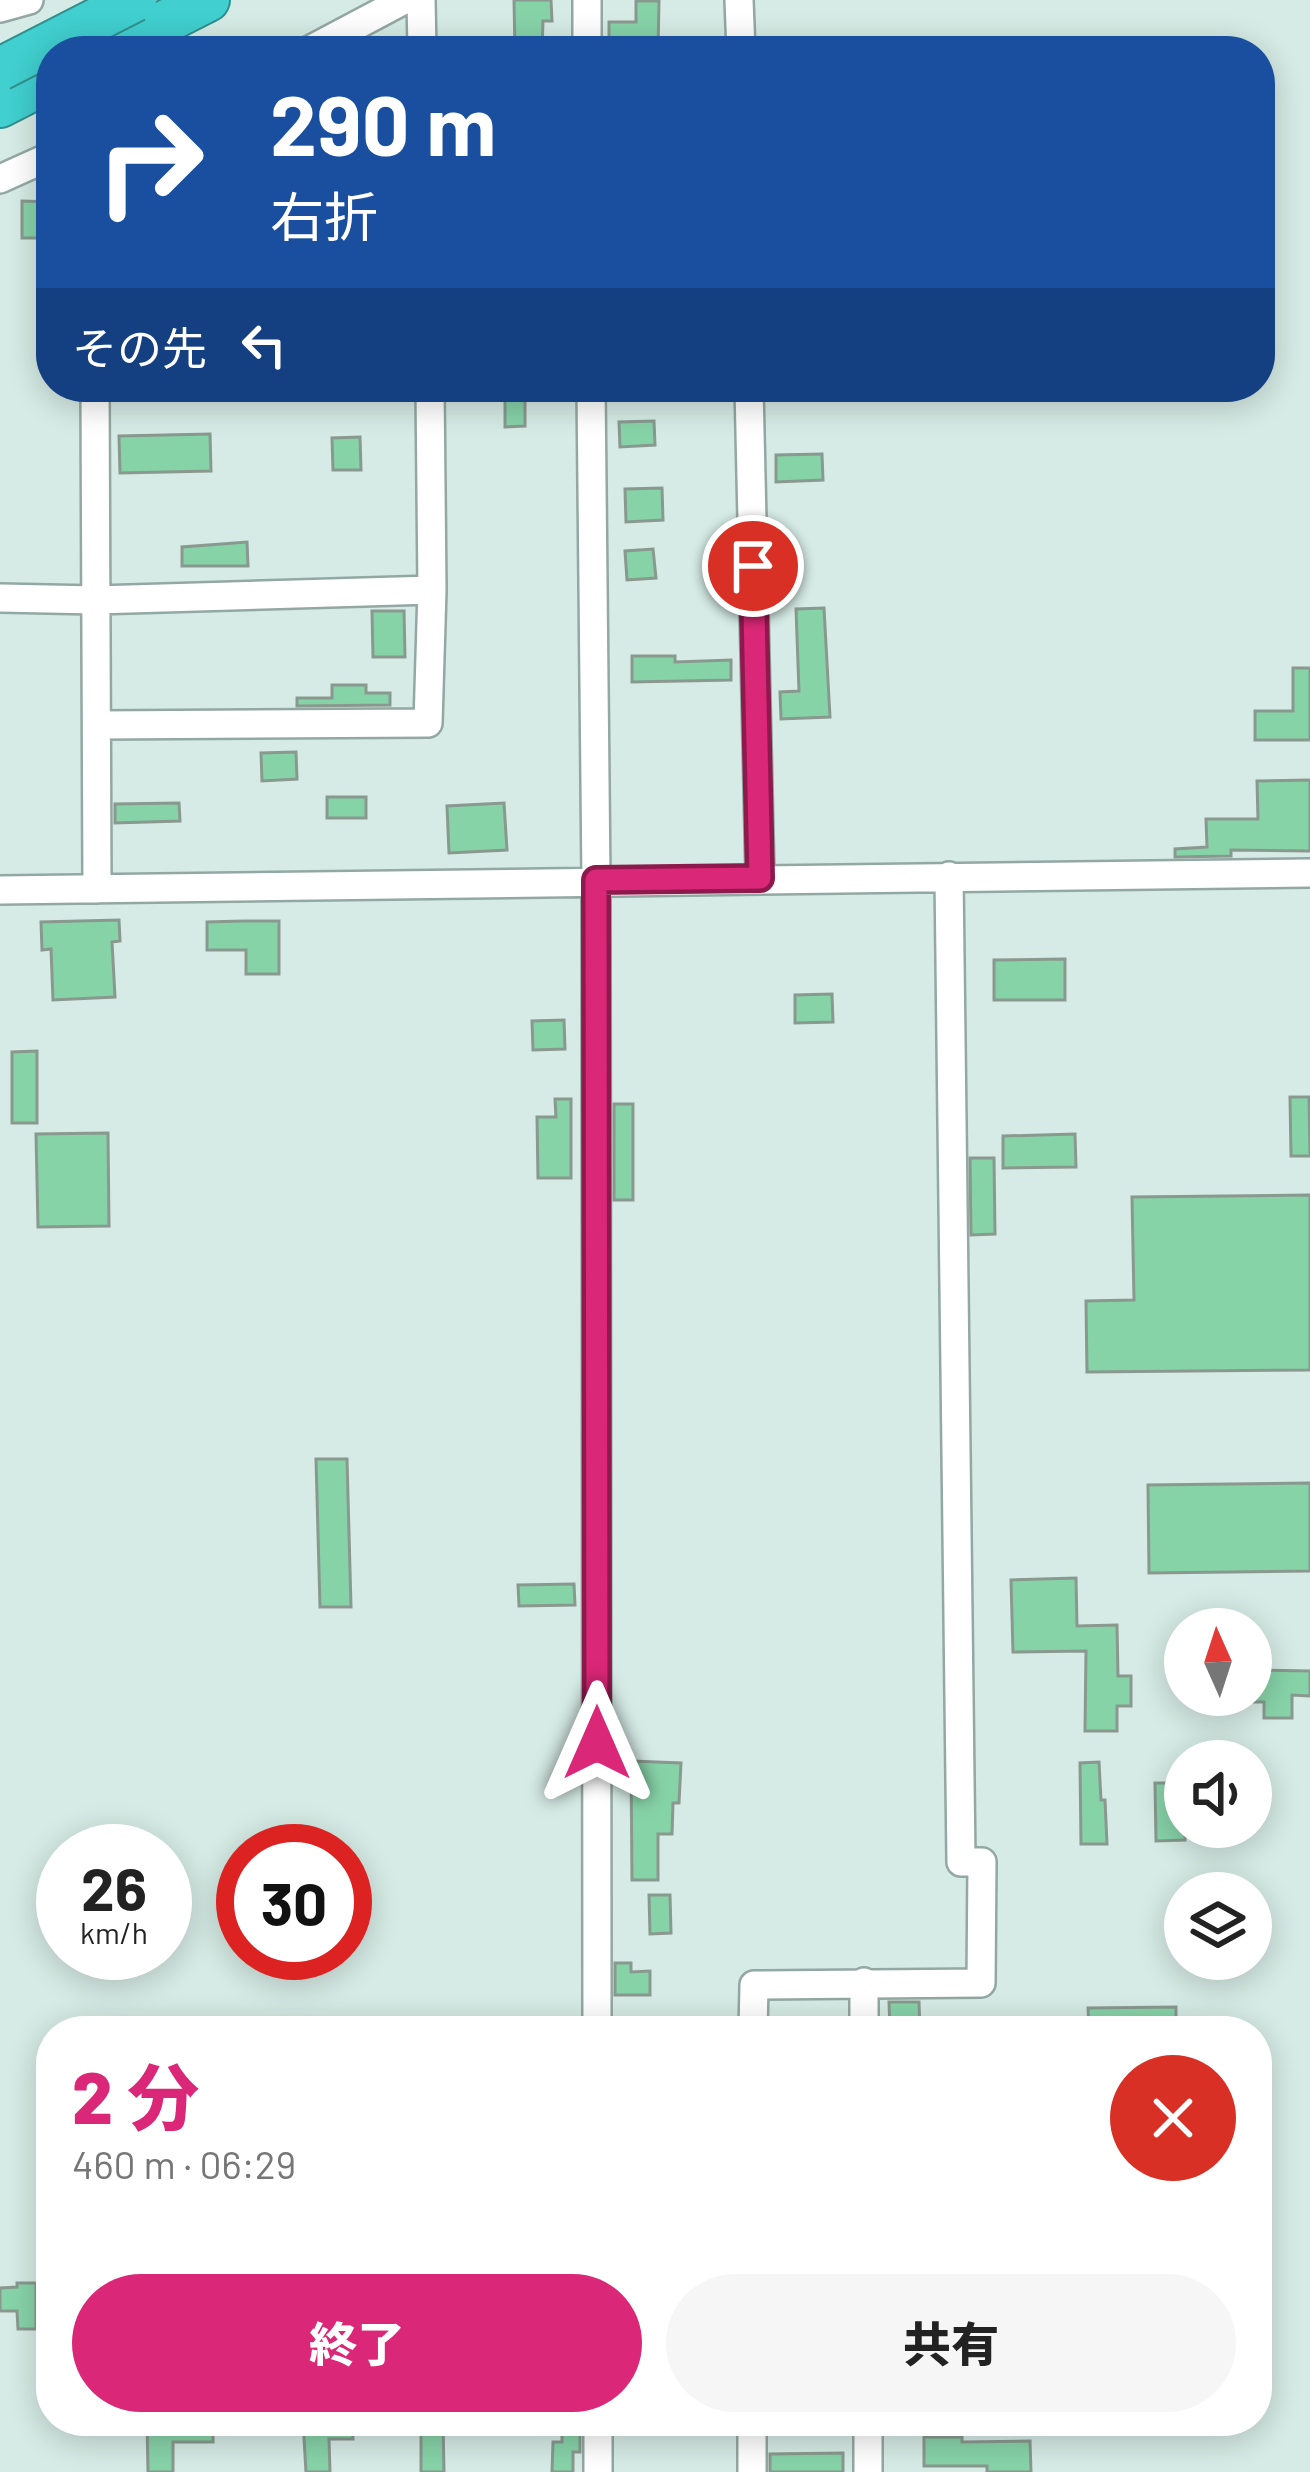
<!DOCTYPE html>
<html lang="ja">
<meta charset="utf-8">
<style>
body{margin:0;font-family:Barlow,"Noto Sans JP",sans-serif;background:#f6f6f6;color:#222;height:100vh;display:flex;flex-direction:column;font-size:45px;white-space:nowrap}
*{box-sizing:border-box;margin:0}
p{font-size:39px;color:#767676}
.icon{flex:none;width:66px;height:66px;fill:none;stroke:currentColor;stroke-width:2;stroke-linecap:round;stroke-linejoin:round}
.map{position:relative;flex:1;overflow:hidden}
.details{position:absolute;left:36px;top:2016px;width:1236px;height:420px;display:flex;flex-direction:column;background:#fff;border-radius:48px;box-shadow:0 6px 30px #0003}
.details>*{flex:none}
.hud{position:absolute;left:36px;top:36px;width:1239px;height:366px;border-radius:48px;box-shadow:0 6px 30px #0003;background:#1a4fa0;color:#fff;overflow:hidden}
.needle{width:78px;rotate:357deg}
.buttons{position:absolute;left:1164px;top:1608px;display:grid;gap:24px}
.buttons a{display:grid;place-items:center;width:108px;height:108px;border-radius:50%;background:#fff;box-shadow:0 6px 30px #0003;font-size:60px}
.speed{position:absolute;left:36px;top:1824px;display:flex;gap:24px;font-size:60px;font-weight:700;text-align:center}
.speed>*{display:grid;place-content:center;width:156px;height:156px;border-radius:50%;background:#fff;box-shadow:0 6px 30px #0003;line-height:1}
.speed small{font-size:30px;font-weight:400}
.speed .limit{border:18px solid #d22;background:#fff;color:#111}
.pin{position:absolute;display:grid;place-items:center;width:102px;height:102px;color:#fff;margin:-51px;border:6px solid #fff;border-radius:50%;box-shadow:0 3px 12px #0007}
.me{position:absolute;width:132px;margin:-66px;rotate:0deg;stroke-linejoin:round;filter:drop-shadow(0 0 9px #0008)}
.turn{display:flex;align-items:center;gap:42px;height:252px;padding:0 36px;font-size:54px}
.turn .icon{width:156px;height:156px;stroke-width:2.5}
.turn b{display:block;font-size:84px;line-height:102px}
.then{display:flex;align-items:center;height:114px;padding:0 36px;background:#0003;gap:24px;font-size:45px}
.round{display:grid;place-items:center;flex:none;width:126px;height:126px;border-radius:63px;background:#f6f6f6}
.head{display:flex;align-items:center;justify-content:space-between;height:204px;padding:0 36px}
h1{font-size:72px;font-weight:800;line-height:90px;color:#db2777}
.button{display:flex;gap:24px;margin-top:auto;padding:24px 36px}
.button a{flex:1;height:138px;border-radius:72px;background:#db2777;color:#fff;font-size:48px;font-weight:800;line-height:138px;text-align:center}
.button a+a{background:#f6f6f6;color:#222}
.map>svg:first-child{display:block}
</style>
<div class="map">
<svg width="1310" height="2472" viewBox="0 0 1310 2472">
<rect width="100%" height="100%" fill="#d6ebe5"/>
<path fill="#87d3a8" stroke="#89998f" stroke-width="3" d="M514 0H551L552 21H543L542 51H515Z
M636 1H659L658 51H609V22H636Z
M22 201 51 202V238H22Z
M505 387H525V426L505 427Z
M654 421 655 445 620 447 619 422Z
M210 434 211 471 120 473 119 436Z
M360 437 361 470H333L332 438Z
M822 454 823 480 776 482V455Z
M662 488 663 520 626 522 625 489Z
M247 542 248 566H182V547Z
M653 549 656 578 627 580 625 551Z
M824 608 830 717 781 719 780 692 799 691 796 609Z
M372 611H404L405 657H373Z
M632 656H675V662L731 660V680L632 682Z
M1293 668H1310V740H1255V711H1293Z
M332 685H366V693H390V705L297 706V698H332Z
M296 752 297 779 262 781 261 753Z
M1310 780V851L1231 850V856L1175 857V849L1207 847 1206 819H1258L1257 781Z
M327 797H366V818H327Z
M179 803 180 821 115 823V804Z
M504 803 507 850 449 853 447 806Z
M119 920 120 941 112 942 115 997 53 1000 51 949 42 950 41 922Z
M244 921H279V974H246V950H207V922Z
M1065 959V1000H994V960Z
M832 994 833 1022 795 1023V995Z
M564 1020 565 1049 533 1050 532 1021Z
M37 1051V1123H12V1052Z
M1290 1097H1309L1310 1156H1291Z
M555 1099H571V1178H538L537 1117H556Z
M614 1104H633V1200H614Z
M108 1133 109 1226 38 1227 36 1134Z
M1075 1134 1076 1167 1003 1168V1136Z
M970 1158H994L995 1234 971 1235Z
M1310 1195V1370L1087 1372 1086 1301 1134 1300 1132 1197Z
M316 1459H347L351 1607H320Z
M1310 1483V1571L1149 1573 1148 1485Z
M1076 1578 1077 1626 1117 1625 1118 1676H1131V1706H1117V1731H1085L1086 1651 1013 1652 1011 1580Z
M574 1584 575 1605 519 1606 518 1585Z
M1251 1670 1310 1671V1696L1292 1695V1718H1264V1702H1251Z
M631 1761 681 1763 679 1803H673L672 1834H658V1880H632Z
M1099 1762 1101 1800H1105L1107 1844H1081L1080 1763Z
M1155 1783H1185V1840L1156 1841Z
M649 1895H670L671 1933 650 1934Z
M615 1963H631V1972L650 1971V1995H615Z
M889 2002H919L920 2031H890Z
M1176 2007V2031H1089L1088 2008Z
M17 2283H36V2329H18L17 2311H0V2288L17 2287Z
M147 2421H213V2442H173V2472H148Z
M303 2421H352L353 2439H329L330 2472H306Z
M421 2421H443L444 2472H421Z
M562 2421H580V2452H573V2472H552L553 2442H562Z
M924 2437H962V2442L1030 2441 1031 2472H987V2466H924Z
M843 2453V2472H770V2454Z"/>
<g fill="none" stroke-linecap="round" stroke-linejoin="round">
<g stroke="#93a8a2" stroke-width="32">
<path id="minor" d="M421 0 422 51
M587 0V51
M739 0 741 51
M0 8 29 0
M308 51 404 0
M0 179 51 156
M95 387 97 889
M591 387 596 880 597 2031
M749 387 760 878
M0 598 96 600 432 590
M99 725 428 723 432 590 430 387
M0 890 1310 873
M864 1982V2031
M753 2031 754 1985 981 1983 982 1862H961L949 876
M598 2421V2472
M868 2421V2472
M752 2472V2421"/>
</g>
<g stroke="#308f8e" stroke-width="46">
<path id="highway" d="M108 51 208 0
M0 106 51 80"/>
</g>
<use href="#minor" stroke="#fff" stroke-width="27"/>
<use href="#highway" stroke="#41cfcf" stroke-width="42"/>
<g stroke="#308f8e" stroke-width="46" stroke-linecap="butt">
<path id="highway-bridge" d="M0 69 135 0"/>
</g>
<use href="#highway-bridge" stroke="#41cfcf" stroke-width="42"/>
</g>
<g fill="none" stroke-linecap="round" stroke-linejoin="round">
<g stroke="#8e194d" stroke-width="30">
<path id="route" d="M597 1743 596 880 760 878 753 566"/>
</g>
<use href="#route" stroke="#db2777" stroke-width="21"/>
</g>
</svg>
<div class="buttons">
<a><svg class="needle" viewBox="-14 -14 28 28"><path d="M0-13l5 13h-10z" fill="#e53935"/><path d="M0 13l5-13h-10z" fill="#767676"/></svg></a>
<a><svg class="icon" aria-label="sound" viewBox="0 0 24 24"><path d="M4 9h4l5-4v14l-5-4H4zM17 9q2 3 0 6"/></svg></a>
<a><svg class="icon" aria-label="layers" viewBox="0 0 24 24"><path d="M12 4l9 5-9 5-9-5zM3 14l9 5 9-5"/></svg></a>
</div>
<div class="speed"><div>26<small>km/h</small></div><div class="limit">30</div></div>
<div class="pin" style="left:753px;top:566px;background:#d93025"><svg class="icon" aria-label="arrive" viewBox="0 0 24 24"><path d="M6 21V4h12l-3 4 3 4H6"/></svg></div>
<svg class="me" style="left:597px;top:1743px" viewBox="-20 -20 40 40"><path d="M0-17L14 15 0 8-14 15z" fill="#db2777" stroke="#fff" stroke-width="4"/></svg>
<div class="hud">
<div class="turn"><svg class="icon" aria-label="right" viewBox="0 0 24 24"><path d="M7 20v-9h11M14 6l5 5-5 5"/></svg><div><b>290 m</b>右折</div></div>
<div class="then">その先<svg class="icon" aria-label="left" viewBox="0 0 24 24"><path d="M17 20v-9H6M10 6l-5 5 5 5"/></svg></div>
</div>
<section class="details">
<div class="head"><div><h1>2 分</h1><p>460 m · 06:29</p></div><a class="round" style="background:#d93025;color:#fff"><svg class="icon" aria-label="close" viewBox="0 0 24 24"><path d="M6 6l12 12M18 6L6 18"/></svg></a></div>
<div class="button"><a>終了</a><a>共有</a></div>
</section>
</div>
